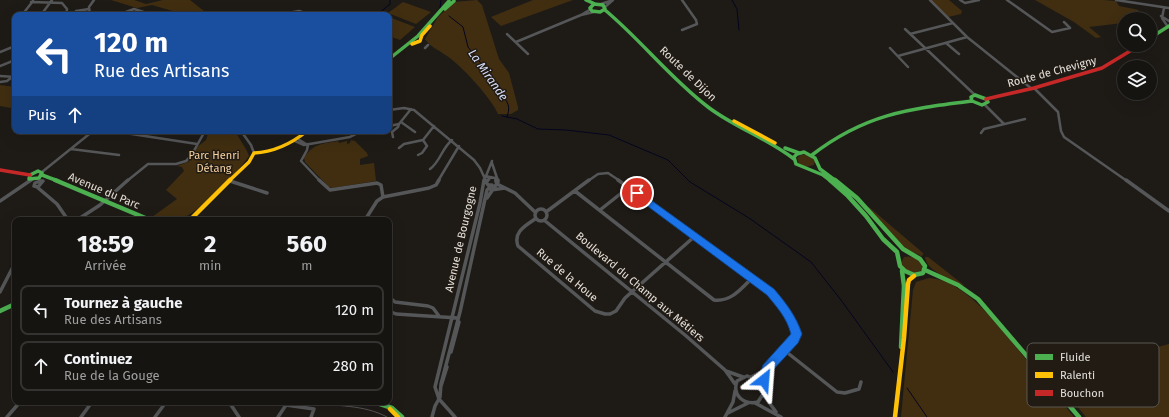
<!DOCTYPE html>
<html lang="fr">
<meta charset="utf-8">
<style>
body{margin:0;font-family:"Fira Sans",sans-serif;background:#1f1d1a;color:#f1f3f6;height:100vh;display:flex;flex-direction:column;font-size:15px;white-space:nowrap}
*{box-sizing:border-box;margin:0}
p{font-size:13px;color:#9e9e9f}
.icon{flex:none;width:22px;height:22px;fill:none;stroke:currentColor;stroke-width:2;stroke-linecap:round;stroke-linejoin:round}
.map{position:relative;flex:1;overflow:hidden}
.drawer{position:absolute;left:12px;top:217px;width:380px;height:188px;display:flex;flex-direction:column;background:#161411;border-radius:8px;box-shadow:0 4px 16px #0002,0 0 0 1px #353331}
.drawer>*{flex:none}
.hud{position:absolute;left:12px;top:12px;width:380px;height:122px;border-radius:8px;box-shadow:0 4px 16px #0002,0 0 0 1px #353331;background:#1a4fa0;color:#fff;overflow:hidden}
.buttons{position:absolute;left:1117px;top:12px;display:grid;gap:8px}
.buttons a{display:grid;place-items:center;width:40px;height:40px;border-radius:50%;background:#161411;box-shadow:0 4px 16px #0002,0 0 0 1px #353331;font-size:20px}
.pin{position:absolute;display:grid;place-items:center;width:34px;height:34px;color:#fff;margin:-17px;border:2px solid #fff;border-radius:50%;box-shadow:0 1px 4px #0007}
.me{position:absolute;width:44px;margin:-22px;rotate:28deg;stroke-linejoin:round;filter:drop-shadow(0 0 3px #0008)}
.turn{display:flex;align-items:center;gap:14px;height:84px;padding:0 16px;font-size:18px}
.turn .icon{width:52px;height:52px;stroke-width:2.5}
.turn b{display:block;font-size:28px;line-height:34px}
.then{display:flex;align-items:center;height:38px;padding:0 16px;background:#0003;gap:8px;font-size:15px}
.eta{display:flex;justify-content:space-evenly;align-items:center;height:68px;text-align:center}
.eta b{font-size:24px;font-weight:700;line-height:28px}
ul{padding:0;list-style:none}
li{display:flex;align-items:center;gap:12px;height:50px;margin:0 8px 6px;padding:0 8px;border:2px solid #353331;border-radius:8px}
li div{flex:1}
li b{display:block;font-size:15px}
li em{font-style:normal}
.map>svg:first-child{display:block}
</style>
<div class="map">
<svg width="1169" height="417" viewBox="0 0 1169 417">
<rect width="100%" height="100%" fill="#1e1b17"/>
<path fill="#412e11" d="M111 0H134L146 4 163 0H190L209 15H194L181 12 180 15H175L176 12 152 5 137 8Z
M477 0 482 5 499 59 509 73 518 107V110L511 114H498C492 99 461 65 447 56 439 50 430 47 425 39L438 17 454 2Z
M533 0H573L501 26 491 17Z
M931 0H949L962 11 961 14 948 17Z
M1035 0H1103L1116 1 1119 6 1139 10 1128 19H1124L1123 23 1089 27 1101 37 1096 38 1074 22Z
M403 2 431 12 416 24 388 13Z
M389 17 415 27 400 40 389 36Z
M0 85 15 87V104L11 108 0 106Z
M209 131H235L247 151 249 156C236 174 203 209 183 218 173 222 161 220 152 217L177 199 166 190 184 171 182 167 177 166 188 162 193 157 196 148 206 140Z
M351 140 355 141 367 153 368 156 360 159V165L374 163 376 181 332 188 328 186 305 162 304 157C315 143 322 144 338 141L339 143 347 141V144L350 143Z
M801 155C806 154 812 156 815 161L814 165 806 167 799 164 797 158Z
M869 207 923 253V255L921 256 904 248 868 208Z
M904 257C911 255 918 258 922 264V270L914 273 904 269 901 263Z
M925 257H928L965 286C953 281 926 271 925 257Z
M929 278C966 279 1003 332 1025 358 1041 378 1058 397 1074 417H901L913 290 916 282Z
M1169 344V417H1086L1056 381 1054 375Z"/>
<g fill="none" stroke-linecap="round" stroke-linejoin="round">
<path stroke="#05041e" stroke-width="1" d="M732 0 737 9 739 30
M440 8 441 0
M377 15 390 4V0
M449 16 463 27 468 47 502 90C502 101 513 101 507 117
M502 116 517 119 538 129 566 130 609 135 668 160 690 182 749 218 811 262 841 300 893 372
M907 388 927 417"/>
<path stroke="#555658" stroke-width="2.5" d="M682 0 696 20 697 24 682 30
M930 0 967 37 1032 89
M960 0 965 3 979 0
M1007 0 1052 32 1070 28 1064 22
M1116 0 1169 8
M31 2 62 3 67 9 66 15
M601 4 613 0 605 7
M1164 8 1162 18 1168 27
M591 9 581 15 594 12
M76 11 89 9
M22 15 33 1
M41 15 52 0
M53 15 58 14
M90 15 89 7 94 0
M118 15 134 9 153 15
M277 15 299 11 302 12 298 15
M1161 16 1169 21
M905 29 975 95
M507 34 528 54
M910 34 953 23
M516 42 581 15
M946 43 959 54
M425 48 428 45
M890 48 908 67
M0 52 15 46
M898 56 967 37
M0 66 15 60
M0 76 15 77
M0 82 7 81 12 77
M1034 88 1058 112 1061 131 1064 137 1127 181
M985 105 1004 124
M389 110 404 108 414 110 474 160 480 168 486 181
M401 122 415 132
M389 126 399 124 411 109
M112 131 197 144
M188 131H199
M241 131 251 145 254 153
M981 133 984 129 1025 119
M393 137 392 132 398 127 399 124
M298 139 306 144
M295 141 304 145 350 137 362 131
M308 144 307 150 301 161 320 181
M399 148 404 144 423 140 434 126
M71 149 119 155
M418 155 422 153 427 146 423 140
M492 163 498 181
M430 169C440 162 442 148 452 140
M42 172 93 131
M485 176 495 178 496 181
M30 181 32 180
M39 181H43
M127 181 148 164H176L186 161 191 156 205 131
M230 181H231
M438 181 459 146
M484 181 492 161
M487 181 490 178
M588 181 598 174 608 173 620 181"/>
<path stroke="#555658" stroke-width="3.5" d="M319 180 330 190 377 183 381 185 383 197
M488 180 486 182 488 185H492
M496 180V182
M618 180 771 292C783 303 795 318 797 334L767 369 751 377
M1126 180 1169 211
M40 181H43L38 187 34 186 35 183Z
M230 181 267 193
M497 184 515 193 535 212
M37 187 57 204 68 220
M491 190 505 188
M575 191 714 300C731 302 741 289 752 278
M487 198 498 182V180
M0 201 31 180
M535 215a6 6 0 1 1 12 0a6 6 0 1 1-12 0Z
M600 210 629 187
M546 212 589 180
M535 219C525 226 513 232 518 246L595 311 605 314H610L616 311 625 298 695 236
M77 220 100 205 128 180
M365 220 377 201 383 197 429 188 436 185 439 180
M544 220 685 335 725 370 735 384
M0 292 15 263
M389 297 395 302 428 306 433 308 439 316
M389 311 396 314 458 318
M784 350 837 392 845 393 859 389 861 382
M451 352 459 322
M726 371 743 377
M747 376C756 379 763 384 763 394L758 402C744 405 732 396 737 381Z
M441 386 447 367
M763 387 767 369
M763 394 776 412
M229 402 239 417
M755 403 781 417
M286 405 314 409 311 417
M728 413 748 403
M7 417 20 402
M81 417 92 402
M155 417 166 402
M278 417 288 402
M432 417 435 406 440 397 441 384 460 312 487 190 492 185
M455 417 439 399 435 387 480 203 484 180
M725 417 733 402 735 391"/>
<path stroke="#4caf50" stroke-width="3.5" d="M586 0 595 4
M594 4 603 5 605 9 600 12 592 11 590 8Z
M445 9 454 1
M605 10C641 40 670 78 708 107 734 127 767 138 794 159
M1150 38 1169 26
M389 59 418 36 449 1
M972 101 982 105 988 102 986 99
M972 101 971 97 975 95 986 99
M785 148 799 153
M812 155C865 114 908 109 972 101
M38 171 42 173 39 178 29 179 30 175Z
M42 175 58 181
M831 181 823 175 796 164 794 157 797 154 804 152 815 158 820 169 836 181"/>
<path stroke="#4caf50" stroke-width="4.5" d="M55 180 150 220
M830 180 847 195 866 216 883 239 897 252 900 266 905 271 914 275 923 273 925 266 920 259 903 249 857 198 835 180
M925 270 958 285 978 299 1079 417
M0 311 15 304
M901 347 904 286 902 271
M374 402 392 408 402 417"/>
<path stroke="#ffc107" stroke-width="3.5" d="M412 44 420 41 422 35 430 26
M734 121 775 143
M229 181 249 162 254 153C275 152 291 144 307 131"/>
<path stroke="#ffc107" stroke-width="4.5" d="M190 220 230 180
M390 409 398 417
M895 417 904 338 908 284 909 280 914 276"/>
<path stroke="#c62828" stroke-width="3.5" d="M986 99 1034 88 1102 68 1140 45
M0 170 30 175"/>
<path stroke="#575657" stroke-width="1" d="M311 402C337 407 363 404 387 417"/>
</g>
<path fill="#1a73e8" stroke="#114b97" d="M637 190 774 289C786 303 796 316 802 334L798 343 771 372 768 383 764 385 760 383 758 380 763 365 791 334C787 318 777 307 767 295L634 196 633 193Z"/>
<g text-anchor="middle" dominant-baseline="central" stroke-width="3" stroke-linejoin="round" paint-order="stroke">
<g font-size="11" fill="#e3dfda" stroke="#211b14">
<text transform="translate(1052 72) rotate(-15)">Route de Chevigny</text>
<text transform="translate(688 74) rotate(44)">Route de Dijon</text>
<text transform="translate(104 191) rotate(23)">Avenue du Parc</text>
<text transform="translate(461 239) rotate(-77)">Avenue de Bourgogne</text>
<text transform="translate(567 275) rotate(40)">Rue de la Houe</text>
<text transform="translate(640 287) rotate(40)">Boulevard du Champ aux Métiers</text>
</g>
<g font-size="11" fill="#f8d3a1" stroke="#211b14">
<text x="214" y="155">Parc Henri<tspan x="214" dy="13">Détang</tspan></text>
</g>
<g font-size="12" font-style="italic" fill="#d5ddf8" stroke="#211b14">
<text transform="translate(488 75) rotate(55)">La Mirande</text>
</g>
</g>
<rect x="1027" y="343" width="132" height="64" rx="6" fill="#211b14" stroke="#5b564f" stroke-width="1"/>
<rect x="1035" y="354" width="18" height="6" fill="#4caf50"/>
<rect x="1035" y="372" width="18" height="6" fill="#ffc107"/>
<rect x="1035" y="390" width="18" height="6" fill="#c62828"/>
<g font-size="11" fill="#e3dfda">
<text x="1060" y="361">Fluide</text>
<text x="1060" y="379">Ralenti</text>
<text x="1060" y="397">Bouchon</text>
</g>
</svg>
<div class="buttons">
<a><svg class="icon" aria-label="search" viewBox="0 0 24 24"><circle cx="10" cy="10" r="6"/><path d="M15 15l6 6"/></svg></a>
<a><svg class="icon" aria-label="layers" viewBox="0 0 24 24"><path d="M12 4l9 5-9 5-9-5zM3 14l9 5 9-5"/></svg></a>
</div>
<div class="pin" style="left:637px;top:193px;background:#d93025"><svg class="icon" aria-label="arrive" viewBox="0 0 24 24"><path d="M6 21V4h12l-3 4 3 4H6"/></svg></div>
<svg class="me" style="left:764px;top:380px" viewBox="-20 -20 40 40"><path d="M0-17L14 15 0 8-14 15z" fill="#1a73e8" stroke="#fff" stroke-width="4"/></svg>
<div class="hud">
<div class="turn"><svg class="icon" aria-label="left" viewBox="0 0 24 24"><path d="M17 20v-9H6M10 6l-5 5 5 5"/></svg><div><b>120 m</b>Rue des Artisans</div></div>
<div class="then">Puis<svg class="icon" aria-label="ahead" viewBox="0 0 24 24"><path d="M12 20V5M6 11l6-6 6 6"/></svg></div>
</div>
<section class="drawer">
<div class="eta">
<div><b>18:59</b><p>Arrivée</p></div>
<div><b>2</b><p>min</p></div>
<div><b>560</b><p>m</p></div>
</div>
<ul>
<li><svg class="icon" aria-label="left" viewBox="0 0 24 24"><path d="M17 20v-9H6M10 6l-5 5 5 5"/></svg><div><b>Tournez à gauche</b><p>Rue des Artisans</p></div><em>120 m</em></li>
<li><svg class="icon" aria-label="ahead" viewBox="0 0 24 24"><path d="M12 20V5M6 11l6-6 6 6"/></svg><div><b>Continuez</b><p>Rue de la Gouge</p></div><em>280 m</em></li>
</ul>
</section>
</div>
